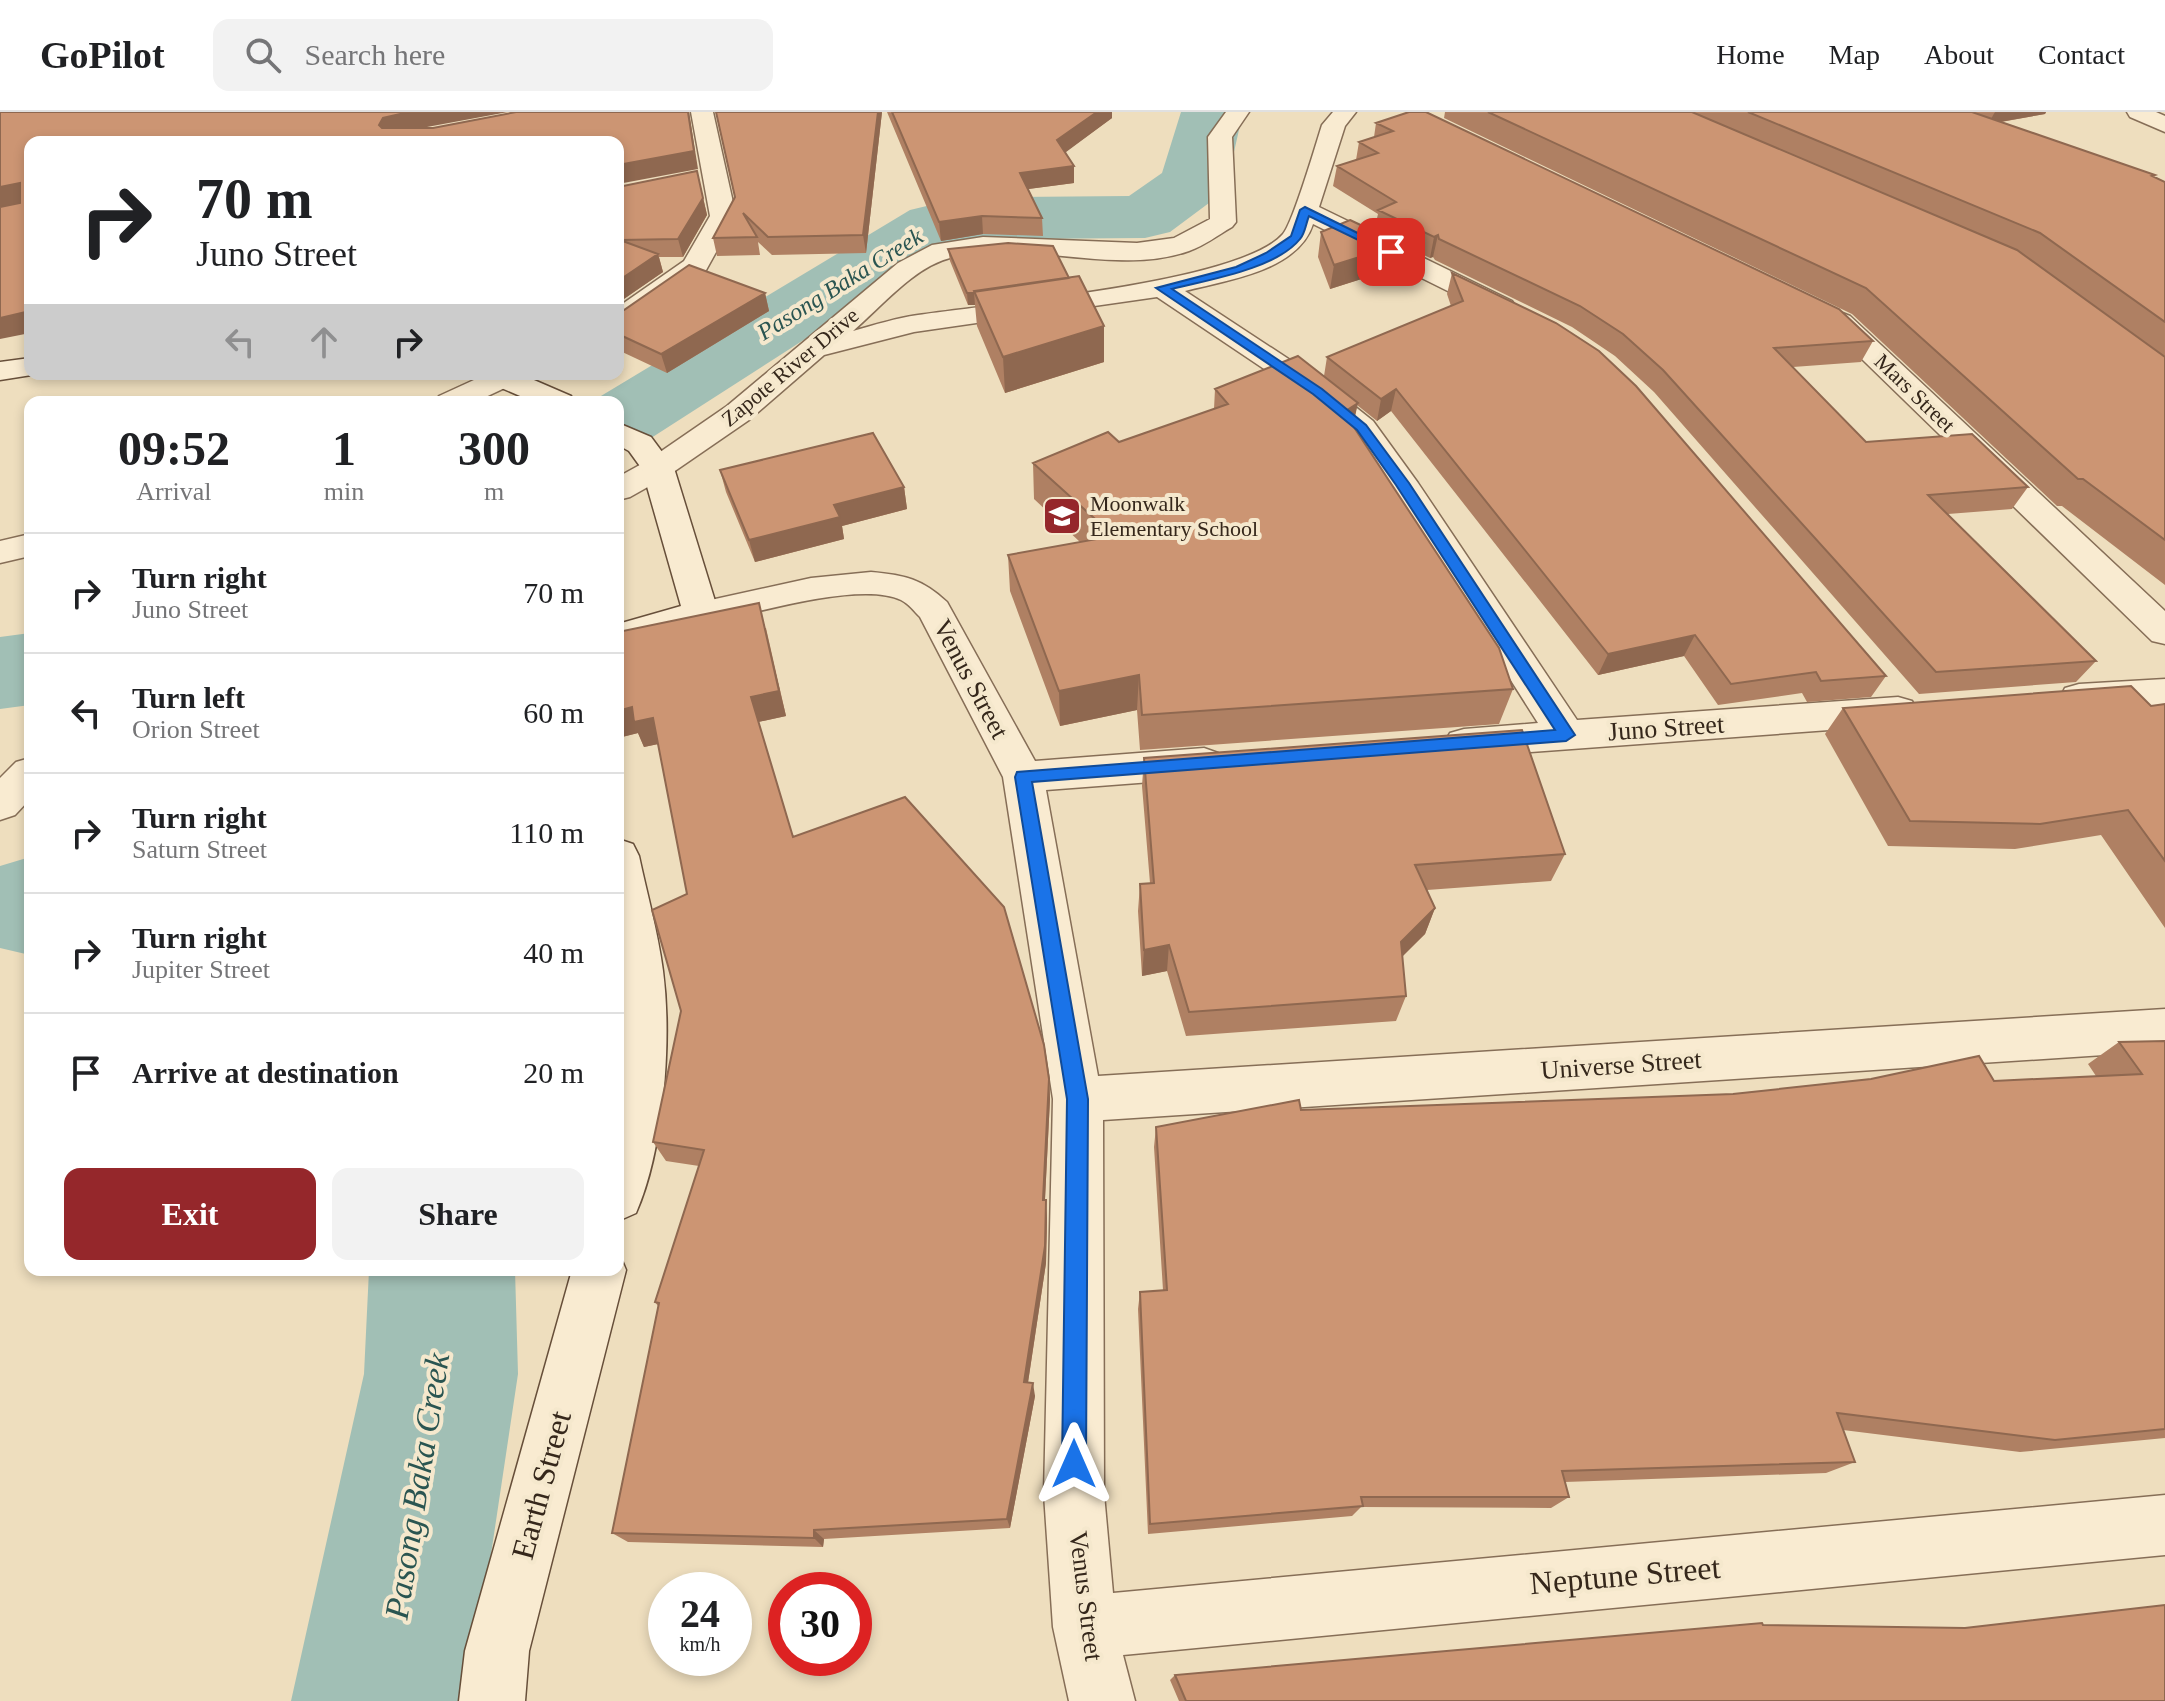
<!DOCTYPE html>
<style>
body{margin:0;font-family:"Times New Roman",serif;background:#f2f2f2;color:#202124;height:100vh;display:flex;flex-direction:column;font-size:30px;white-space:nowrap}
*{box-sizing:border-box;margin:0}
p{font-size:26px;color:#757577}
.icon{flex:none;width:44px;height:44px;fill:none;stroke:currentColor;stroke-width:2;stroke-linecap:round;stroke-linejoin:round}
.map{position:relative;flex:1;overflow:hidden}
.sheet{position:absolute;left:24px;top:284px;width:600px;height:880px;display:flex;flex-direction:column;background:#fff;border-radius:16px;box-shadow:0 4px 12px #0003}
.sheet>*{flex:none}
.hud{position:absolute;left:24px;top:24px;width:600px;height:244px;border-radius:16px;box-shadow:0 4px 12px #0003;background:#fff;color:#202124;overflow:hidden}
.speed{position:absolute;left:648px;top:1460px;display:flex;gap:16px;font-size:40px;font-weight:700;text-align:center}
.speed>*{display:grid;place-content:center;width:104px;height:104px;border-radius:50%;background:#fff;box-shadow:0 4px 12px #0003;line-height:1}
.speed small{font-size:20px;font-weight:400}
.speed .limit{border:12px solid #d22;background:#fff;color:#111}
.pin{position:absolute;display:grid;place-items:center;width:68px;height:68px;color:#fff;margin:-34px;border-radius:16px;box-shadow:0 4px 12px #0006}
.me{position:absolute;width:88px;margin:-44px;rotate:0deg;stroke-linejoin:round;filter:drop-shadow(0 0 6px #0008)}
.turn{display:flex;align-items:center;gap:28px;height:168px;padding:0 40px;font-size:36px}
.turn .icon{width:104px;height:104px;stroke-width:2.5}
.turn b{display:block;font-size:56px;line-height:68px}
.lanes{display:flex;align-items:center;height:76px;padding:0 40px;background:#0003;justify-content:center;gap:40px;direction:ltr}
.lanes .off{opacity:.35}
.eta{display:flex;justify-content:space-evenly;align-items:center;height:136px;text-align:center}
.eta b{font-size:48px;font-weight:600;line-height:56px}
.cta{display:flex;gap:16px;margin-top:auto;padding:16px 40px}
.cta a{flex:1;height:92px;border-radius:16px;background:#95272b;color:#fff;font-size:32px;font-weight:600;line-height:92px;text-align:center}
.cta a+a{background:#f2f2f2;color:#202124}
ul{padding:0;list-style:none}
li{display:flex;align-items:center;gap:24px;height:120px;padding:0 40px;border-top:2px solid #e0e0e0}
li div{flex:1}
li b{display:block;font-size:30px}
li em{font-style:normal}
header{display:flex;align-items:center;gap:48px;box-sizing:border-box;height:112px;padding:0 40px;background:#fff;border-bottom:2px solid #e0e0e0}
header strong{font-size:38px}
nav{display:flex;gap:44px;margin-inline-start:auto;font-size:28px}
.search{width:560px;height:72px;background:#f2f2f2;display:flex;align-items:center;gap:20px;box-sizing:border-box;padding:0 28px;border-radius:16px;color:#757577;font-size:30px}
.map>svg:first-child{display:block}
</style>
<header>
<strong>GoPilot</strong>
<div class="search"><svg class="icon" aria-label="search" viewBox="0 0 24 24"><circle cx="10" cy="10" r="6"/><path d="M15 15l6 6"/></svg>Search here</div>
<nav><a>Home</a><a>Map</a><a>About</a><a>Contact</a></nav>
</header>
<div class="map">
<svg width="2165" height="1589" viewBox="0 0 2165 1589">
<rect width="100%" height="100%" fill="#eedebe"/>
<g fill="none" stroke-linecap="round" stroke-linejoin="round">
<path fill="#a1bfb5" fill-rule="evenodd" d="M1181 0H1243L1227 71 1217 85 1170 120 1145 126 1010 127 953 132 648 328 618 335V290H591L910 98 935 92 1010 85 1129 84 1162 61Z
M30 521V593L0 597V525Z
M30 745V843L0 836V754Z
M369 1158H515L518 1262 469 1589H291L364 1262Z"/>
<g stroke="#866e57" stroke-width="3">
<path id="street" d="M691 0H713L736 104 705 160 628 214 618 217V195L684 149 710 104Z
M1226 0H1249L1232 25 1236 110 1232 115C1218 123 1204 134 1189 139 1116 165 1025 126 950 146 914 155 881 195 853 219 874 213 896 206 918 203 990 192 1241 171 1283 122 1293 111 1316 32 1322 13L1333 0H1356L1345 14 1319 95 1512 189 1516 195 1512 201 1502 203 1492 201 1313 112C1298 159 1227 168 1185 179L1328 273 1373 309 1418 371 1577 608 1898 585 1912 589 1917 599 1912 609 1898 613 1464 645 1450 641 1444 631 1450 621 1464 617 1538 611 1387 373 1351 323 1306 285 1157 185 914 220 824 243 749 308 669 363 630 385 618 388V365L647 349 727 294 898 151 932 133 983 125 1137 131 1174 126 1210 107 1208 25Z
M2127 0H2156L2165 4V20L2130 5Z
M1822 193 1850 204 2165 499V532L2152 529 1830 216 1812 207 1808 201 1812 195Z
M487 262H526L522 268 475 290H435L439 284Z
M30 422V444L0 451V429Z
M871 460C905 463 922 467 947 490L1035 649 1204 636 1218 641 1224 651 1218 661 1204 666 1046 678 1098 964 2165 897V939L1103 1008 1104 1382 1113 1481 2165 1383V1443L1123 1543 1135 1589H1069L1053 1515 1044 1382 1053 987 1003 665 920 505C914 499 909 492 901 488 860 468 746 503 701 514L688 511 683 502 688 493 811 466Z
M2165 567V593L2079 600 2065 596 2060 586 2065 576 2079 572Z
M30 646V687L15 703 0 708V666L16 650Z"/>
</g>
<g stroke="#674f3a" stroke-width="3">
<path id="secondary" d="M30 246V262H38L0 268V250Z
M479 262H520L571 284 575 290H534L483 268Z
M618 311 651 325 674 356 719 502 714 511 665 522 618 538V512L681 494 642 357 629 339 618 333Z
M618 727 633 732 639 744C647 782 658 820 663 859 672 927 664 1038 636 1101L618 1109Z
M618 1139 626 1158 529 1539 525 1589H459L465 1539 572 1158H618Z"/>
</g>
<use href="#street" fill="#f9ebd1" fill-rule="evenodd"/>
<use href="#secondary" fill="#f9ebd1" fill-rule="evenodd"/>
</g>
<path fill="#af8063" d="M716 0H882L866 141 772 143 758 130 760 143 717 144 713 126 735 86Z
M887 0H1112V6L1065 40 1074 54V71L1028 77 1042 106 1043 124 983 122 941 129Z
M1445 0H2046L2045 2 2001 10 2155 63 2154 64 2165 70V473L2062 394H2057L1852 202 1444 6Z
M1376 11 1873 229 1861 250 1793 255 1866 330 2028 375 2012 397 1948 402 2096 549 2076 570 1919 582 1654 280 1615 244 1572 215 1435 148 1433 145 1430 146 1374 119 1378 102 1333 74 1337 54 1356 48 1359 30 1374 25Z
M697 59 707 103 683 145H659L663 160 618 191V75Z
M1321 120 1401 132 1396 156 1330 177 1318 145Z
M948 137 1069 166 1104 214V250L1005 281 977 214 975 193H968L950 149Z
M1452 161 1886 564 1871 585 1807 590 1802 581 1718 593 1684 544 1598 563 1391 299 1377 309 1357 293 1353 314 1513 577 1499 612 1140 638 1137 598 1060 614 1010 479 1008 443 1080 430 1034 387 1033 351 1119 330 1214 297 1215 277 1324 264 1327 245 1451 194 1447 182Z
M765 181 769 199 667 261 618 238V200Z
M720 358 904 375 907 397 842 414 844 427 755 450 726 380Z
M766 516 786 604 758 610 793 725 1049 967 1050 987 1045 1088 1047 1106 1046 1151 1028 1271 1035 1284 1010 1416 824 1427 823 1435 628 1430 612 1421 658 1194 655 1190 699 1054 666 1049 653 1030 681 899 687 782 658 632 644 635 638 621 618 626V520Z
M2165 592V816L2101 723 2015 737 1888 734 1825 622 1843 596 2151 594Z
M1144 646 1565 742 1551 769 1427 778 1435 796 1425 822 1402 844 1406 884 1396 909 1186 924 1167 859 1142 864 1138 799 1140 772 1150 771 1142 674Z
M2165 929V1326L2020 1340 1843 1318 1855 1350 1826 1361 1565 1370 1569 1385 1551 1396 1361 1395 1352 1404 1148 1422 1138 1197 1140 1180 1163 1178 1154 1035 1156 1015 1301 998 1733 982 2096 964 2088 952 2119 930Z
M1763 1513 1965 1516 2165 1589H1179L1170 1568 1175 1563Z"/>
<path fill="#8f6850" d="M409 0H508L400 20 391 23 379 13 383 6Z
M688 0H689L698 57 618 72V53Z
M878 0H882L866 141 863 123Z
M1097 0H1112V6L1058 46 1057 28Z
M1995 0H2046L2045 2 1988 12Z
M1074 54V71L1021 78 1020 61Z
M697 59 707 103 683 145 678 127Z
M20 71 30 89 0 95V75Z
M982 104 983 122 941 129 939 110Z
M1438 123 1433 145 1430 146 1434 125Z
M1401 132 1396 156 1330 177 1334 153Z
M658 142 663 160 618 191V169Z
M974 180 975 193H968L967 181Z
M765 181 769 199 667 261 661 242Z
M30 199V221L0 227V206Z
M1104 214V250L1005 281 1003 245Z
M1396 277 1391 299 1377 309 1381 287Z
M1358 291 1350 327 1344 300Z
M904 375 907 397 842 414 844 427 755 450 749 428 834 393Z
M759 491 786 604 758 610 751 585Z
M1695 523 1684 544 1598 563 1608 542Z
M1139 563 1137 598 1060 614 1059 579Z
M632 595 653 606 663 631 644 635 638 621 618 626V599Z
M1435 796 1425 822 1391 856 1401 830Z
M1169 833 1167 859 1142 864 1144 838Z
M1049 967 1050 987 1044 1106 1043 1088Z
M1046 1088 1047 1106 1046 1151 1026 1283 1024 1270Z
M1033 1271 1035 1284 1010 1416 1007 1407Z
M814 1418 824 1427 823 1435 814 1426Z"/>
<path fill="#cc9573" stroke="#8f6850" stroke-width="2" d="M0 0H409L383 6 379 13 382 16H433L516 0H688L694 39 618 53V30H30V199L0 206V95L20 91V71L0 75Z
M716 0H878L863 123 768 125 743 101 757 125 713 126 735 85Z
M892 0H1097L1057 28 1074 54 1020 61 1042 106 982 104 939 110Z
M1409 0H1426L1839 197 1873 229 1774 236 1866 330 1972 322 2028 375 1928 383 2096 549 1936 560 1663 258 1623 222 1580 194 1439 127 1438 123 1434 125 1378 98 1396 90 1337 54 1378 41 1359 30 1393 19 1376 11Z
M1488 0H1692L2017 138 2165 245V428L2083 367H2078L1866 176Z
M1748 0H1972L2155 63 2152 64 2165 70V210L2040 121Z
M697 59 703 86 678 127 620 128 658 142 618 169V75Z
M1350 108 1401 132 1334 153 1321 120Z
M1008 131 1053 134 1069 166 967 181 948 137Z
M689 153 765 181 661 242 618 222V200L624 198Z
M1452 161 1556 211 1599 239 1636 274 1886 564 1821 569 1816 560 1731 572 1695 523 1608 542 1396 277 1381 287 1327 245 1463 189Z
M1079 164 1104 214 1003 245 974 179Z
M1298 244 1358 291 1344 300 1499 536 1513 577 1142 603 1139 563 1059 579 1008 443 1114 424 1033 351 1108 320 1119 330 1228 292 1215 277Z
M873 321 904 375 834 393 840 405 749 428 720 358Z
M759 491 779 579 751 585 793 725 905 685 1004 795 1044 933 1049 967 1043 1088H1046L1045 1134 1024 1270 1033 1271 1007 1407 814 1418V1426L612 1421 659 1191 655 1190 704 1038 653 1030 681 899 652 798 687 782 653 606 634 610 632 595 618 599V520Z
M2131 574 2151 594 2165 592V749L2128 698 2040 712 1910 709 1843 596Z
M1522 618 1565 742 1415 753 1435 796 1401 830 1406 884 1189 900 1169 833 1144 838 1140 772 1154 771 1144 646Z
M2165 929V1317L2055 1328 1837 1301 1855 1350 1562 1359 1569 1385H1361L1363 1394 1150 1412 1140 1180 1167 1178 1156 1015 1299 988 1301 998 1733 982 1871 967 1979 944 1994 969 2142 962 2119 930Z
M2165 1493V1589H1186L1175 1563 1762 1511 1763 1513 1965 1516Z"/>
<path fill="#1a73e8" stroke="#114b97" stroke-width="2" d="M1305 95 1396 140 1387 142 1309 104C1306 111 1305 122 1300 127 1276 157 1207 168 1172 177L1322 277 1366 313 1409 371 1575 623 1566 629 1032 670 1088 987 1086 1352 1083 1360 1074 1364 1065 1360 1062 1352 1067 987 1015 665 1017 660 1555 618 1396 373 1357 318 1313 282 1156 176 1236 155 1266 141 1291 124 1300 98Z"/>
<defs>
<g id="school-square" transform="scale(2)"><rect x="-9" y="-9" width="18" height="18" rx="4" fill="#95272b" stroke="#f5e8cd"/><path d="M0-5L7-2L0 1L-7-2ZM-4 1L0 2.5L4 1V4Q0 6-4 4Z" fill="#fff"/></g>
</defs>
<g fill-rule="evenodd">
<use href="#school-square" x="1062" y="404"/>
</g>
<g text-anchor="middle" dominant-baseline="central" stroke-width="8" stroke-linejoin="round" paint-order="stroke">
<g font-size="22" fill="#35271b" stroke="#f5e8cd">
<text transform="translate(790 255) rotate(-40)">Zapote River Drive</text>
<text transform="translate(1915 281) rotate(44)">Mars Street</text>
</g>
<g font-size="22" fill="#35271b" stroke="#f5e8cd" text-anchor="start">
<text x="1090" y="391">Moonwalk<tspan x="1090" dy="25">Elementary School</tspan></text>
</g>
<g font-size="24" font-style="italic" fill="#2a5551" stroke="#f5e8cd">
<text transform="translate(840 172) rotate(-32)">Pasong Baka Creek</text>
</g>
<g font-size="26" fill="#35271b" stroke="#f5e8cd">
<text transform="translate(971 567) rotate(62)">Venus Street</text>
<text transform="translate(1666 616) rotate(-4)">Juno Street</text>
<text transform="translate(1621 953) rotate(-4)">Universe Street</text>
<text transform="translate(1086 1484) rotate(83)">Venus Street</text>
</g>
<g font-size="32" fill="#35271b" stroke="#f5e8cd">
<text transform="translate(541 1373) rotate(-75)">Earth Street</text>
<text transform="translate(1625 1463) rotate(-5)">Neptune Street</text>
</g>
<g font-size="34" font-style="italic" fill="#2a5551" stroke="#f5e8cd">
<text transform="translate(417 1374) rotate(-81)">Pasong Baka Creek</text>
</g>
</g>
</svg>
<div class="speed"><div>24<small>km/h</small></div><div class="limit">30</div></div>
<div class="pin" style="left:1391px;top:140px;background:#d93025"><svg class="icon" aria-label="arrive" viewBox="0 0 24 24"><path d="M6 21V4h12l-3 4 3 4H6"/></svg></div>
<svg class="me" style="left:1074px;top:1352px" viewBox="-20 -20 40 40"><path d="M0-17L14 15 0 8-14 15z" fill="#1a73e8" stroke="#fff" stroke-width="4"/></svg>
<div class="hud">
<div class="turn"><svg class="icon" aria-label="right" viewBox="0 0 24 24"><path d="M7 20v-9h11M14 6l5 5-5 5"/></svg><div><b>70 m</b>Juno Street</div></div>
<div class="lanes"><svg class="icon off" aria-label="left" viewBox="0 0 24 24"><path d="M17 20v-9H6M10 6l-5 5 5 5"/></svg><svg class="icon off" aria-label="ahead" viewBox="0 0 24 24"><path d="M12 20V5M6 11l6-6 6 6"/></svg><svg class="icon" aria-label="right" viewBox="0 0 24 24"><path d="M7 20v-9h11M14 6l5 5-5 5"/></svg></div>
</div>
<section class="sheet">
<div class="eta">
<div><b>09:52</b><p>Arrival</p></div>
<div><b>1</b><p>min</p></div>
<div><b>300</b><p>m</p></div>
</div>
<ul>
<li><svg class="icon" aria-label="right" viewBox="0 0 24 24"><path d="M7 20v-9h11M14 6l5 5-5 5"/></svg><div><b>Turn right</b><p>Juno Street</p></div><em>70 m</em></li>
<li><svg class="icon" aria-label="left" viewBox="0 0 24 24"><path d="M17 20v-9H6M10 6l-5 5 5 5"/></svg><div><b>Turn left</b><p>Orion Street</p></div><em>60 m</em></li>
<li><svg class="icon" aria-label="right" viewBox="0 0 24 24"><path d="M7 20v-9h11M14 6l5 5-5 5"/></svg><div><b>Turn right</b><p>Saturn Street</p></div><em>110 m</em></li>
<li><svg class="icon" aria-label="right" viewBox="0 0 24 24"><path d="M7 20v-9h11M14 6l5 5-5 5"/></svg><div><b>Turn right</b><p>Jupiter Street</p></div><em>40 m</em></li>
<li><svg class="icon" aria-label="arrive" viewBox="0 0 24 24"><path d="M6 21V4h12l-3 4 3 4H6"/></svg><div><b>Arrive at destination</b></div><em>20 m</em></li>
</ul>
<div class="cta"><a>Exit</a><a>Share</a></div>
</section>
</div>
